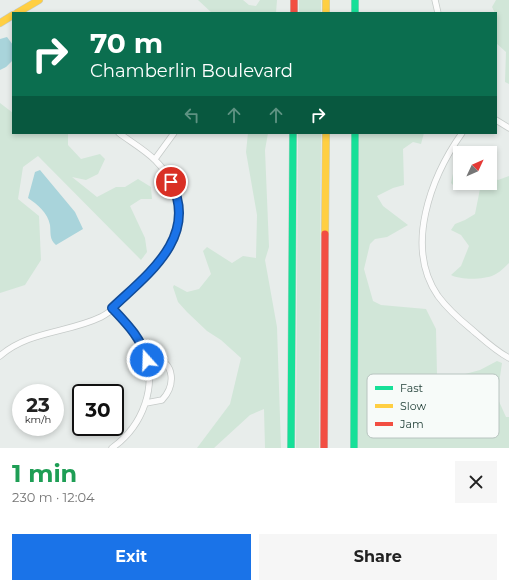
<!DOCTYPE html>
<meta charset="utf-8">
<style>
body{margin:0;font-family:Montserrat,sans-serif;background:#f6f6f6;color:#222;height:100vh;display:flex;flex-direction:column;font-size:15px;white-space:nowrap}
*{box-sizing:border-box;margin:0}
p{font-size:13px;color:#767676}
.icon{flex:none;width:22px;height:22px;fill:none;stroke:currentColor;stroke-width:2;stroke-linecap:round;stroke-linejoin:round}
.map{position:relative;height:448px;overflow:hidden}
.side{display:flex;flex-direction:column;background:#fff;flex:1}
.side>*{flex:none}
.hud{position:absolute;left:12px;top:12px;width:485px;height:122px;border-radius:0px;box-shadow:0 2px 6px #0003;background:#0b6e4f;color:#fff;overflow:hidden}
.needle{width:26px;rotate:46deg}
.fabs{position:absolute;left:453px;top:146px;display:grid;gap:8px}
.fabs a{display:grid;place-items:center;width:44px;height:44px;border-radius:0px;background:#fff;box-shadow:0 2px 6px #0003;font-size:20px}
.speed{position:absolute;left:12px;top:384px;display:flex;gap:8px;font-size:20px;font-weight:700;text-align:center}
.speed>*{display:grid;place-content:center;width:52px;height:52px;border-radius:50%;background:#fff;box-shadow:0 2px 6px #0003;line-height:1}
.speed small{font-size:10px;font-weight:400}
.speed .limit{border:2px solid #111;border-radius:6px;background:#fff;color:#111}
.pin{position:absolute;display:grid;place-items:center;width:34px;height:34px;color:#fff;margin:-17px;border:2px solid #fff;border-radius:50%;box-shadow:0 1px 4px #0007}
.me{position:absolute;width:44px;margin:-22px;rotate:340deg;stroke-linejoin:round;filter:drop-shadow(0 0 3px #0008)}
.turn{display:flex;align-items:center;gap:14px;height:84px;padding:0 12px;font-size:18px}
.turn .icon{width:52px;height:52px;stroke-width:2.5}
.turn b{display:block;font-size:28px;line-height:34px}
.lanes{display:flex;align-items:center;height:38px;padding:0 12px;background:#0003;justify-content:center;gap:20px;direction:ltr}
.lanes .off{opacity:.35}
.round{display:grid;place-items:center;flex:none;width:42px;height:42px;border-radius:0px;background:#f6f6f6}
.summary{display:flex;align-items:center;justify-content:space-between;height:68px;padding:0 12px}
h1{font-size:24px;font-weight:700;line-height:30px;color:#1e9e55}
.button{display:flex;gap:8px;margin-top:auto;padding:8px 12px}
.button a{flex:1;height:46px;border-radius:0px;background:#1a73e8;color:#fff;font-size:16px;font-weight:700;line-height:46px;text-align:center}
.button a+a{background:#f6f6f6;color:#222}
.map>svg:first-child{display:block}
</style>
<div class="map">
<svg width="509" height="448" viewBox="0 0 509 448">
<rect width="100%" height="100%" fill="#e8edeb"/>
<path fill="#d1e6d8" d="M198 0H243L249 5 256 6 260 0H277L276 13H212Z
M299 0H321V13H299Z
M496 0H509V84L505 82 506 52 496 43 497 17 492 7Z
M0 103 13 113V133H68V145L81 159 100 154 105 159 98 174 86 180 72 177 97 197 116 187H125L138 179 151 187 152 199H141L130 206 145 238 147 252 141 260 38 156 23 167 18 199 39 216 41 260 25 285 0 293Z
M248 133H268L265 150 269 247 265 260 277 327 281 448H265L264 409 250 415 214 448H197L230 404 241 358 221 340 207 331 187 312 178 302 173 287 174 285 187 292 199 289 211 274 203 251 207 247 232 263 243 256 256 258 257 215 246 152Z
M298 133H321L319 448H296Z
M358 133H424L421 144 413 142 403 149 404 185 393 188 377 196 383 206 408 225 387 237 375 239 370 244 364 269 373 301 381 305 426 309 436 329 437 375 443 380 480 370 497 361 502 363 497 397 506 417H509V448H358Z
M460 166V183H475L458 190 451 183 454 169Z
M490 176 498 180 509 176V263C505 267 499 273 494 275 483 280 461 280 451 275L461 266 469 246 461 235 451 230 455 224 465 220 475 214 480 189 475 183H490Z"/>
<path fill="#a9d4db" d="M7 37 13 45V60L6 67 0 70V39Z
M40 170 75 212 83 229 56 245C49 239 51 233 50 225 48 213 37 204 28 198L35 172Z"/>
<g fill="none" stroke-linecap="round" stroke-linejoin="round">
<g stroke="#c5cac8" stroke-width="7">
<path id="street" d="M435 0 438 13
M496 120 509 128
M462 133C431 177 404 247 438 296 447 308 459 319 470 328 483 339 494 350 509 358
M155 159 174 133
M0 356C28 331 68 333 101 317 117 309 130 291 143 278 153 268 163 258 171 246 188 219 177 181 155 160 145 150 131 142 119 133
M146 403 162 400C175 386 176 363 154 358L147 360
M112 448C143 426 158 386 144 350 138 333 124 321 113 308"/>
</g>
<g stroke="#c3cbc8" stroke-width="8">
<path id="fast" d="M355 0V13
M291 448 293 133
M354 448 355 133"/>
</g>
<g stroke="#c3cbc8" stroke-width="8">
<path id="slow" d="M326 0V13
M17 13 39 0
M0 23 13 15
M325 234 326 133"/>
</g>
<g stroke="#c3cbc8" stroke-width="8">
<path id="jam" d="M294 0V13
M324 448 325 234"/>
</g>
<use href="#street" stroke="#fcfcfc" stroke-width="5.5"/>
<use href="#fast" stroke="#16e098" stroke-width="7"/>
<use href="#slow" stroke="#ffcf43" stroke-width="7"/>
<use href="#jam" stroke="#f24e42" stroke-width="7"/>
</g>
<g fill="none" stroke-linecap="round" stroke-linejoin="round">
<g stroke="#114b97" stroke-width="10">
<path id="route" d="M147 360C141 338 128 325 112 308 148 274 199 237 171 182"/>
</g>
<use href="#route" stroke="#1a73e8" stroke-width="7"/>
</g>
<rect x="367" y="374" width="132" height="64" rx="6" fill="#f7fbf9" stroke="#b8c4c0" stroke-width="1"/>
<rect x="375" y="386" width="18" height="4" fill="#16e098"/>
<rect x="375" y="404" width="18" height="4" fill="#ffcf43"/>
<rect x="375" y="422" width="18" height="4" fill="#f24e42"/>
<g font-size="11" fill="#24423a">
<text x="400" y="392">Fast</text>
<text x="400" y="410">Slow</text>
<text x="400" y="428">Jam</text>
</g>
</svg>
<div class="fabs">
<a><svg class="needle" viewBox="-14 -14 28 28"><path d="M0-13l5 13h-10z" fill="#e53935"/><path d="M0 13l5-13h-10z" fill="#767676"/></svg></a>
</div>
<div class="speed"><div>23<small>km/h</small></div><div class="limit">30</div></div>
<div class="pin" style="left:171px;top:182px;background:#d93025"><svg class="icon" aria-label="arrive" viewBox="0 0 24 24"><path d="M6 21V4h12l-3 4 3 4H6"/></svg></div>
<svg class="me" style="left:147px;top:360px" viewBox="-20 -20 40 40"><circle r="17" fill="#1a73e8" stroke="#fff" stroke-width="3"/><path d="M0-11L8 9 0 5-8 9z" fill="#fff"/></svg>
<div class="hud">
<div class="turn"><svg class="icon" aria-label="right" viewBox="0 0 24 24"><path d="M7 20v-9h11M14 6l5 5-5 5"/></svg><div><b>70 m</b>Chamberlin Boulevard</div></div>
<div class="lanes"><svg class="icon off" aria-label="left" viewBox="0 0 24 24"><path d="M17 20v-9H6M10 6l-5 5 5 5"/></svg><svg class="icon off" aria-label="ahead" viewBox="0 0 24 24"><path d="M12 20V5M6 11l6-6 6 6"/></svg><svg class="icon off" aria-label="ahead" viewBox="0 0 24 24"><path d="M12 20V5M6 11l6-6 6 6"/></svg><svg class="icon" aria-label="right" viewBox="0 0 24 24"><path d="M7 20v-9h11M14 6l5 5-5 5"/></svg></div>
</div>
</div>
<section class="side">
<div class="summary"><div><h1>1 min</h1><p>230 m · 12:04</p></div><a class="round"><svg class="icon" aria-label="close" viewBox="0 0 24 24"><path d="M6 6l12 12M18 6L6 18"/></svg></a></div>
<div class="button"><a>Exit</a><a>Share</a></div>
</section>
